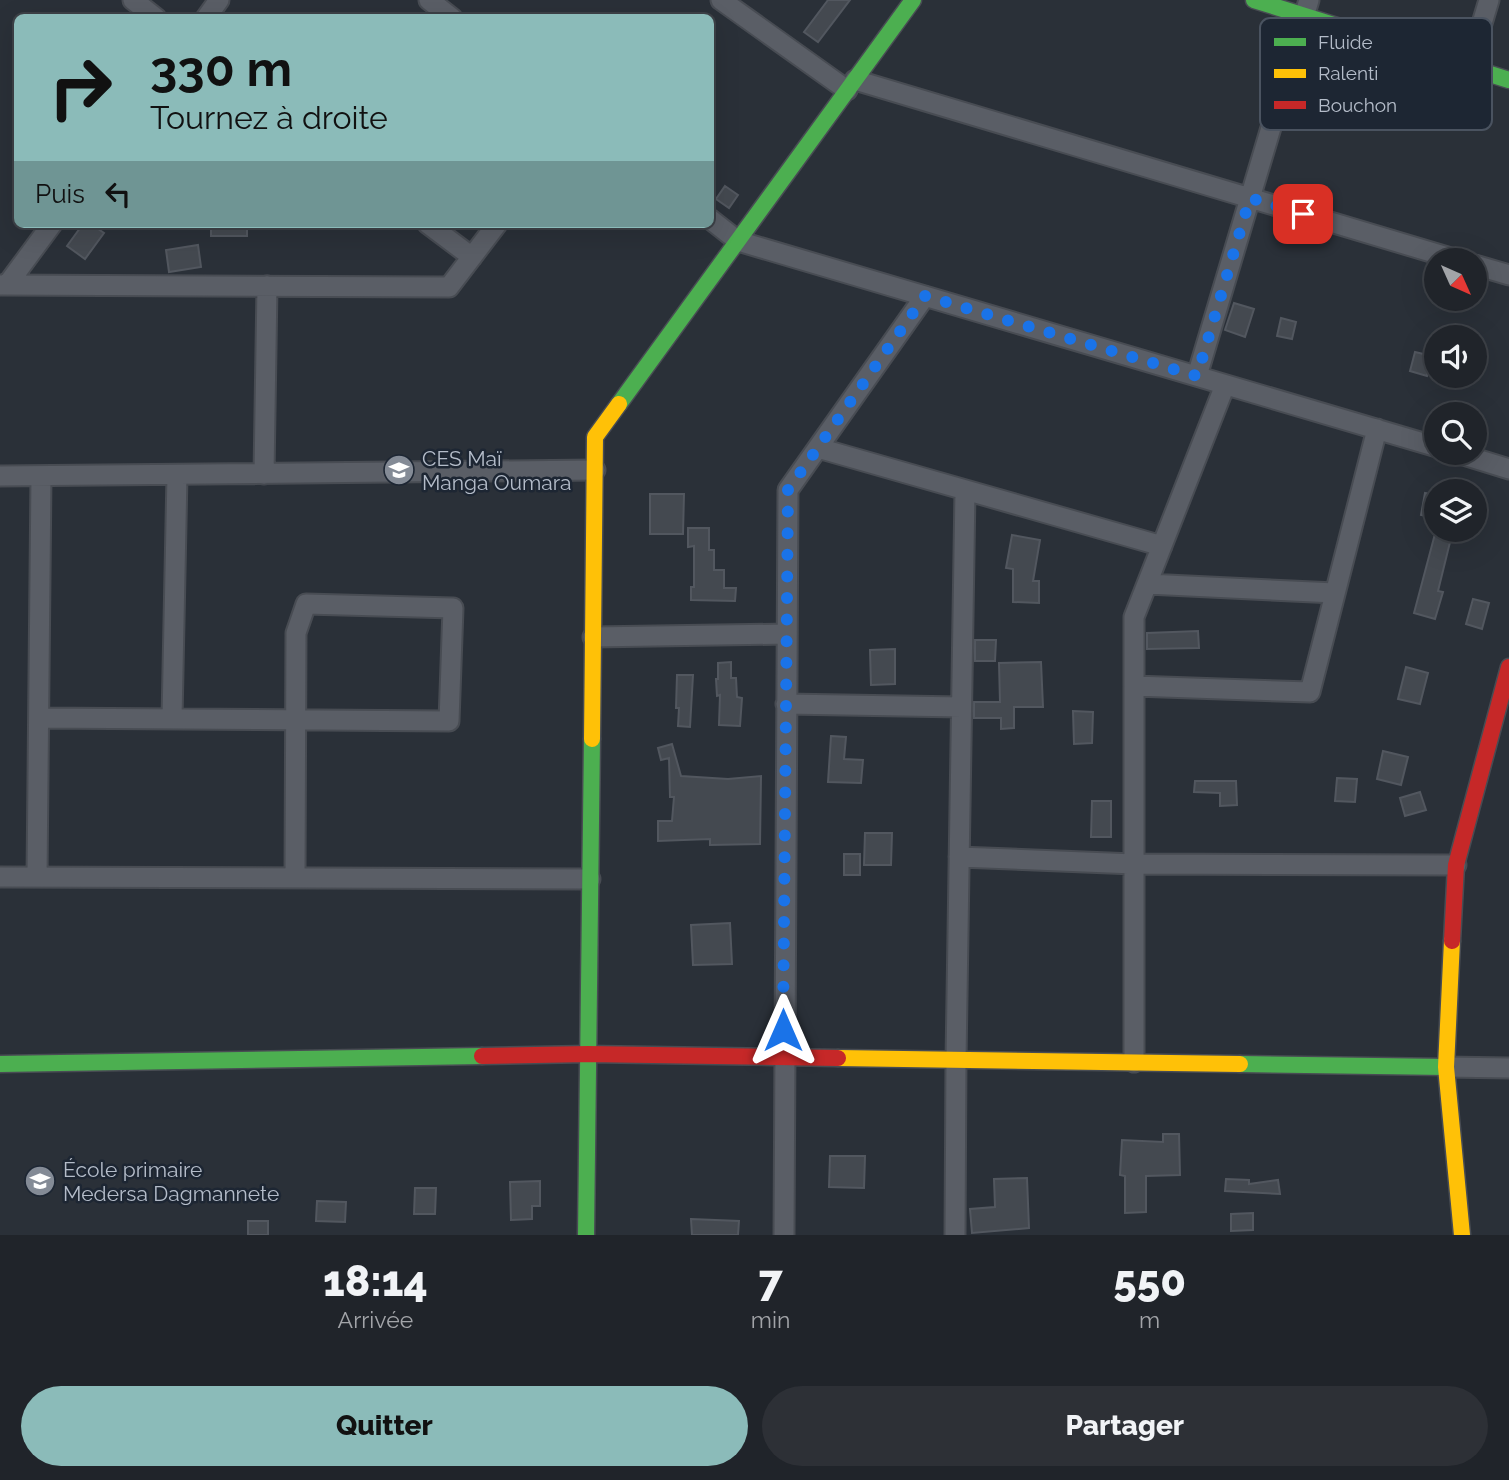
<!DOCTYPE html>
<html lang="fr">
<meta charset="utf-8">
<style>
body{margin:0;font-family:Raleway,sans-serif;background:#2d3036;color:#f1f3f6;height:100vh;display:flex;flex-direction:column;font-size:26px;white-space:nowrap}
*{box-sizing:border-box;margin:0}
p{font-size:23px;color:#a2a4a8}
.icon{flex:none;width:38px;height:38px;fill:none;stroke:currentColor;stroke-width:2;stroke-linecap:round;stroke-linejoin:round}
.map{position:relative;height:1235px;overflow:hidden}
.side{display:flex;flex-direction:column;background:#20242a;flex:1}
.side>*{flex:none}
.hud{position:absolute;left:14px;top:14px;width:700px;height:214px;border-radius:10px;box-shadow:0 7px 28px #0002,0 0 0 2px #3d4147;background:#8bbbb9;color:#111;overflow:hidden}
.needle{width:46px;rotate:135deg}
.buttons{position:absolute;left:1424px;top:248px;display:grid;gap:14px}
.buttons a{display:grid;place-items:center;width:63px;height:63px;border-radius:50%;background:#20242a;box-shadow:0 7px 28px #0002,0 0 0 2px #3d4147;font-size:35px}
.pin{position:absolute;display:grid;place-items:center;width:60px;height:60px;color:#fff;margin:-30px;border-radius:14px;box-shadow:0 4px 10px #0006}
.me{position:absolute;width:77px;margin:-38px;rotate:0deg;stroke-linejoin:round;filter:drop-shadow(0 0 5px #0008)}
.turn{display:flex;align-items:center;gap:24px;height:147px;padding:0 21px;font-size:32px}
.turn .icon{width:91px;height:91px;stroke-width:2.5}
.turn b{display:block;font-size:49px;line-height:60px}
.then{display:flex;align-items:center;height:66px;padding:0 21px;background:#0003;gap:14px;font-size:26px}
.eta{display:flex;justify-content:space-evenly;align-items:center;height:119px;text-align:center}
.eta b{font-size:42px;font-weight:800;line-height:49px}
.primary-button{display:flex;gap:14px;margin-top:auto;padding:14px 21px}
.primary-button a{flex:1;height:80px;border-radius:42px;background:#8bbbb9;color:#111;font-size:28px;font-weight:800;line-height:80px;text-align:center}
.primary-button a+a{background:#2d3036;color:#f1f3f6}
.map>svg:first-child{display:block}
</style>
<div class="map">
<svg width="1509" height="1235" viewBox="0 0 1509 1235">
<rect width="100%" height="100%" fill="#2a3038"/>
<path fill="#444950" stroke="#52575f" stroke-width="2" d="M828 0H850L818 42 804 32Z
M725 186 738 195 729 208 716 199Z
M83 224H91L104 233 85 259 67 246Z
M211 224H247V236H211Z
M198 245 201 267 169 272 166 250Z
M1234 303 1254 309 1245 337 1225 330Z
M1281 318 1296 322 1292 339 1277 336Z
M1415 352 1432 356 1427 376 1410 371Z
M1425 493 1437 495V518L1421 515Z
M650 494H684L683 534H650Z
M688 528H709V550H714V570H724V588H736L735 601 691 600V587H694V546L688 547Z
M1436 530H1453L1438 591 1443 592 1435 619 1414 613Z
M1012 535 1040 540 1033 581H1039V603L1013 602V569L1006 568Z
M1473 599 1489 603 1482 629 1466 624Z
M1198 631 1199 648 1147 649V633Z
M975 640H996L995 661H975Z
M895 649V684L871 685 870 650Z
M731 662V678H736L737 697 742 698 740 726 719 725 720 695 717 696 716 679H718V663Z
M1041 662 1043 707H1014V728L1001 729V718H974V702H1000L999 663Z
M1406 667 1428 673 1420 704 1398 699Z
M677 675H693L690 727 678 726 679 708H676Z
M1073 711 1093 712 1092 743 1074 744Z
M831 736 846 737 844 759 863 760 861 783 828 782Z
M672 744 681 776 728 779 761 776 760 844 710 845V839L658 841V821H672L674 797H670L669 758 661 760 658 748Z
M1383 751 1408 757 1401 785 1377 779Z
M1337 778 1357 779 1355 802 1335 801Z
M1195 781H1236L1237 805 1220 806V793L1194 792Z
M1420 792 1426 810 1405 816 1400 798Z
M1092 801H1111V837H1091Z
M865 833H892L891 865H864Z
M844 854H860V875H844Z
M730 923 732 964 693 965 691 925Z
M1163 1134H1179L1180 1175 1146 1176V1212L1125 1213V1176L1120 1175 1122 1140 1163 1142Z
M830 1156H865L864 1188 829 1187Z
M1027 1178 1029 1228 972 1233 970 1209 995 1207 994 1179Z
M1226 1179 1249 1180V1184L1278 1180 1280 1194 1225 1191Z
M540 1181V1206H532V1219L511 1220 510 1182Z
M415 1188H436L435 1214H414Z
M317 1201 346 1202 345 1222 316 1221Z
M1253 1213V1230L1231 1231V1214Z
M691 1219 739 1221 738 1235H692Z
M248 1221H268V1235H248Z"/>
<g fill="none" stroke-linecap="round" stroke-linejoin="round">
<g stroke="#484c53" stroke-width="23">
<path id="street" d="M133 0 156 18
M429 0 452 18
M721 0 847 90
M206 18 219 0
M1469 67 1489 0
M855 80 1461 261
M710 219 738 241 1437 447
M428 224 472 257
M1475 265 1509 275
M0 285 449 287 497 224
M7 285 52 224
M1197 376 1309 0
M818 448 1162 546
M1457 453 1509 469
M264 474 267 286
M0 476 595 470
M1147 584 1335 593
M593 637 787 634
M1134 686 1310 692 1377 429
M786 704 961 707
M39 718 449 721 453 608 306 604 296 633 295 878
M172 719 177 475
M959 857 1134 864 1456 865
M0 877 590 879
M37 877 41 476
M1134 1062V617L1225 385
M1446 1067 1509 1068
M784 1235 788 490 925 296
M955 1235 956 1060 965 490"/>
</g>
<g stroke="#484c53" stroke-width="19">
<path id="fast" d="M1254 0 1509 80
M619 404 913 0
M0 1064 482 1056
M1240 1064 1446 1067
M586 1235 592 739"/>
</g>
<g stroke="#484c53" stroke-width="19">
<path id="slow" d="M592 739 595 437 619 404
M1452 941 1446 1067 1462 1235
M838 1058 1240 1064"/>
</g>
<g stroke="#484c53" stroke-width="19">
<path id="jam" d="M1452 941 1456 865 1509 667
M482 1056 588 1054 838 1058"/>
</g>
<use href="#street" stroke="#5a5e66" stroke-width="19"/>
<use href="#fast" stroke="#4caf50" stroke-width="16"/>
<use href="#slow" stroke="#ffc107" stroke-width="16"/>
<use href="#jam" stroke="#c62828" stroke-width="16"/>
</g>
<g fill="none" stroke-linecap="round" stroke-linejoin="round">
<path stroke="#1a73e8" stroke-width="12" stroke-dasharray="0 21.6" d="M783 1030 788 490 925 296 1197 376 1250 198 1303 214"/>
</g>
<defs>
<g id="school-disc" transform="scale(1.575)"><circle r="9.5" fill="#848b96" stroke="#1d2633"/><path d="M0-5L7-2L0 1L-7-2ZM-4 1L0 2.5L4 1V4Q0 6-4 4Z" fill="#fff"/></g>
</defs>
<g fill-rule="evenodd">
<use href="#school-disc" x="399" y="470"/>
<use href="#school-disc" x="40" y="1181"/>
</g>
<g text-anchor="middle" dominant-baseline="central" stroke-width="5" stroke-linejoin="round" paint-order="stroke">
<g font-size="21" fill="#b4bcc9" stroke="#1d2633" text-anchor="start">
<text x="422" y="458">CES Maï<tspan x="422" dy="24">Manga Oumara</tspan></text>
<text x="63" y="1169">École primaire<tspan x="63" dy="24">Medersa Dagmannete</tspan></text>
</g>
</g>
<rect x="1260" y="18" width="232" height="112" rx="10" fill="#1d2633" stroke="#4a5360" stroke-width="2"/>
<rect x="1274" y="38" width="32" height="8" fill="#4caf50"/>
<rect x="1274" y="69" width="32" height="9" fill="#ffc107"/>
<rect x="1274" y="101" width="32" height="8" fill="#c62828"/>
<g font-size="19" fill="#b4bcc9">
<text x="1318" y="49">Fluide</text>
<text x="1318" y="80">Ralenti</text>
<text x="1318" y="112">Bouchon</text>
</g>
</svg>
<div class="buttons">
<a><svg class="needle" viewBox="-14 -14 28 28"><path d="M0-13l5 13h-10z" fill="#e53935"/><path d="M0 13l5-13h-10z" fill="#a2a4a8"/></svg></a>
<a><svg class="icon" aria-label="sound" viewBox="0 0 24 24"><path d="M4 9h4l5-4v14l-5-4H4zM17 9q2 3 0 6"/></svg></a>
<a><svg class="icon" aria-label="search" viewBox="0 0 24 24"><circle cx="10" cy="10" r="6"/><path d="M15 15l6 6"/></svg></a>
<a><svg class="icon" aria-label="layers" viewBox="0 0 24 24"><path d="M12 4l9 5-9 5-9-5zM3 14l9 5 9-5"/></svg></a>
</div>
<div class="pin" style="left:1303px;top:214px;background:#d93025"><svg class="icon" aria-label="arrive" viewBox="0 0 24 24"><path d="M6 21V4h12l-3 4 3 4H6"/></svg></div>
<svg class="me" style="left:783px;top:1030px" viewBox="-20 -20 40 40"><path d="M0-17L14 15 0 8-14 15z" fill="#1a73e8" stroke="#fff" stroke-width="4"/></svg>
<div class="hud">
<div class="turn"><svg class="icon" aria-label="right" viewBox="0 0 24 24"><path d="M7 20v-9h11M14 6l5 5-5 5"/></svg><div><b>330 m</b>Tournez à droite</div></div>
<div class="then">Puis<svg class="icon" aria-label="left" viewBox="0 0 24 24"><path d="M17 20v-9H6M10 6l-5 5 5 5"/></svg></div>
</div>
</div>
<section class="side">
<div class="eta">
<div><b>18:14</b><p>Arrivée</p></div>
<div><b>7</b><p>min</p></div>
<div><b>550</b><p>m</p></div>
</div>
<div class="primary-button"><a>Quitter</a><a>Partager</a></div>
</section>
